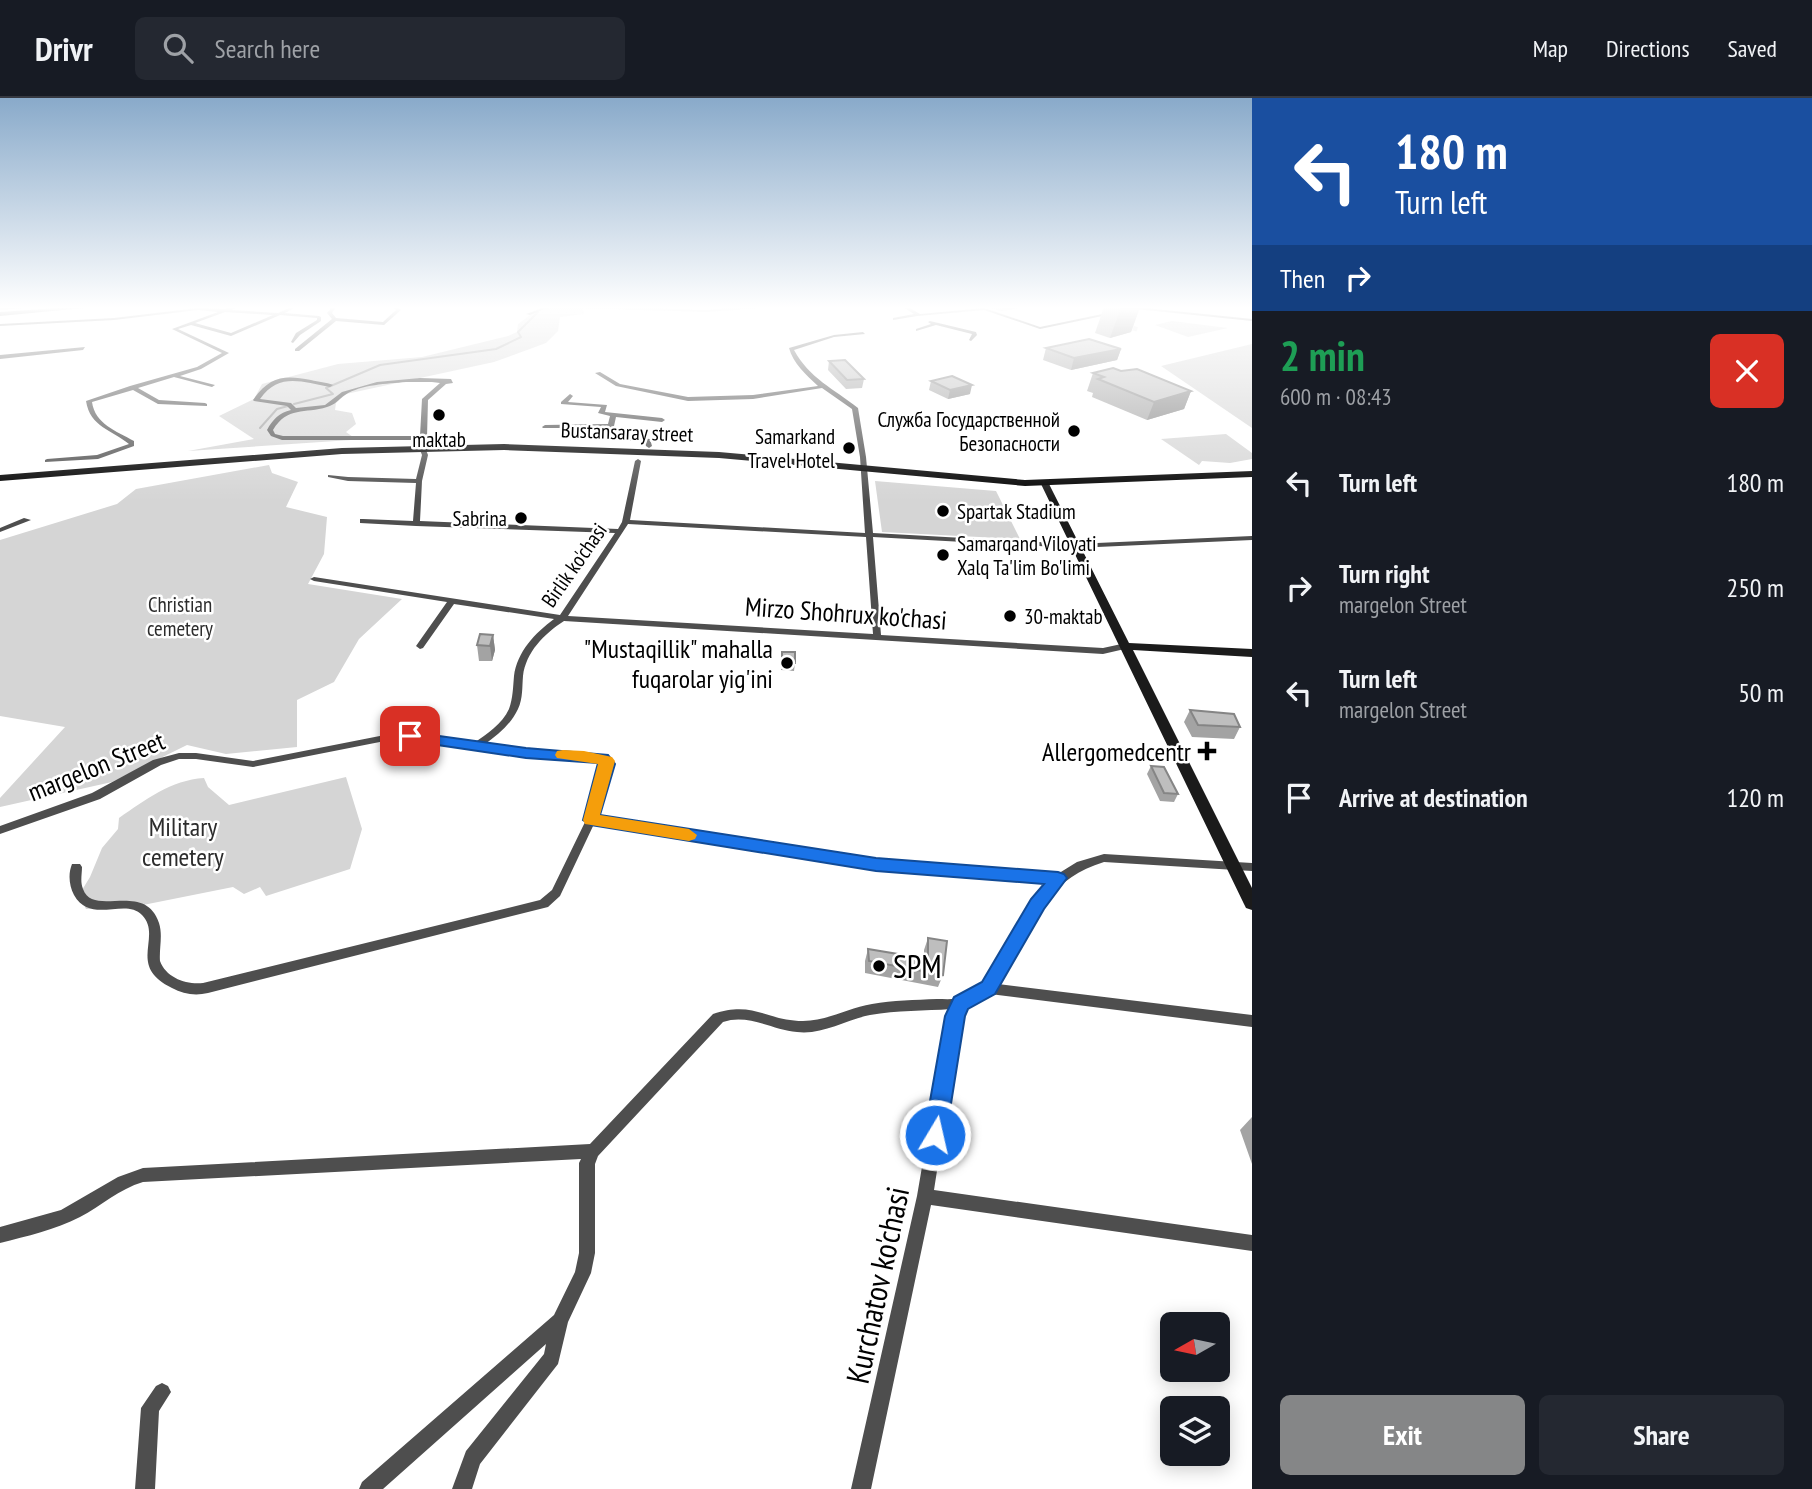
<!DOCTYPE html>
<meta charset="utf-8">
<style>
body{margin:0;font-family:"PT Sans Narrow",sans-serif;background:#242831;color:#f1f3f6;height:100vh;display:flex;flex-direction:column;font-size:26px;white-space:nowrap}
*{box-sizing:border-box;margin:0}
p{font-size:23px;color:#9ea1a6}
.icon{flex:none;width:38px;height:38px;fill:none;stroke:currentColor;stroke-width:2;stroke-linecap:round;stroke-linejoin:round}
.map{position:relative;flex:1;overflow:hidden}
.panel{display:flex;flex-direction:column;background:#171b24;width:560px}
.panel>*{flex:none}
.top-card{background:#1a4fa0;color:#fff;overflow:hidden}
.needle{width:46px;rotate:261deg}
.buttons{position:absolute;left:1160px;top:1214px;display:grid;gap:14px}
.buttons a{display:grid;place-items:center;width:70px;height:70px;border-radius:10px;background:#171b24;box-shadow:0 4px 18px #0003;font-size:35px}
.pin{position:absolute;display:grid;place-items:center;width:60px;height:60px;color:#fff;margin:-30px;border-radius:14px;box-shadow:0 4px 10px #0006}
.me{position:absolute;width:77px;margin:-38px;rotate:9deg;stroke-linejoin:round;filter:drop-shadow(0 0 5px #0008)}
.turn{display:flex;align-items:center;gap:24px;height:147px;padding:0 28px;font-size:32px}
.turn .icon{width:91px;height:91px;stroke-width:2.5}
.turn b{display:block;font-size:49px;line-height:60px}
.then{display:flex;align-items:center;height:66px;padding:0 28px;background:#0003;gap:14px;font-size:26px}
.round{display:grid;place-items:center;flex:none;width:74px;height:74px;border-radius:10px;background:#242831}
.summary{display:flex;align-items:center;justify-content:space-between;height:119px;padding:0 28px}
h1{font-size:42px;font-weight:700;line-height:52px;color:#1e9e55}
.button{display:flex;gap:14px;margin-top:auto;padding:14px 28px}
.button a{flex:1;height:80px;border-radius:10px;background:#858687;color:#fff;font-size:28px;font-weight:700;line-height:80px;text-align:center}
.button a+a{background:#242831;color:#f1f3f6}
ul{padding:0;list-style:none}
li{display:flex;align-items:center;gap:21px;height:105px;padding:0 28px}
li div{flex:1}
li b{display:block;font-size:26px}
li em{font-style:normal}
header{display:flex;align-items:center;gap:42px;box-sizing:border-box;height:98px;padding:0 35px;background:#171b24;border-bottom:2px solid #363941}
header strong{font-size:33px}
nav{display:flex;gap:38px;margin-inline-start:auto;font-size:24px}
.search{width:490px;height:63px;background:#242831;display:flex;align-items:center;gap:18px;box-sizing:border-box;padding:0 24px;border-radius:10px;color:#9ea1a6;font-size:26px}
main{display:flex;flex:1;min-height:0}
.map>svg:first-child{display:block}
</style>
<header>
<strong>Drivr</strong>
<div class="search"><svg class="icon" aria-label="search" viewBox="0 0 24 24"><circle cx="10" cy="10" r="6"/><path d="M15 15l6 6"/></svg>Search here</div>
<nav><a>Map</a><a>Directions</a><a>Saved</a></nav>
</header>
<main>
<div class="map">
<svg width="1252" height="1391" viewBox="0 0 1252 1391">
<rect width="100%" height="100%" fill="#fff"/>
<path fill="#d5d5d5" d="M555 209H583L584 216 560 219 558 233 546 245 494 264 346 296 336 305 335 312 352 315 356 326 346 334 353 339 351 342 188 353 254 341 219 318 254 301 262 286 338 266 422 259 508 238 517 234 518 226 537 212Z
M1172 223 1228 230 1188 239 1155 227Z
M1252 246V330L1161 268Z
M1226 336 1252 355V361L1230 365 1202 363 1199 367 1161 341Z
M269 367 272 375 298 384 286 409 327 419 324 456 308 486 402 501 359 541 334 584 297 602V649L226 656 187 647 112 684 0 709V700L65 629 0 618V442L117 406 136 391Z
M875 383 996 393 1020 441 882 434Z
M346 679 362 731 350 771 266 798 260 789 244 796 233 789 128 810 86 811 79 797 90 779 102 750 118 731 119 720C145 702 171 682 204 680L208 689 229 707Z"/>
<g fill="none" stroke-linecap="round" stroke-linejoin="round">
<path stroke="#9c9c9c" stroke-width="2" d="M576 209 706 213 760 209
M545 211 556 209
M294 306 333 296 326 290 380 267 496 251 521 239 518 234 538 214
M260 330 277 311 288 308"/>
<path stroke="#d9d9d9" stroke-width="4.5" stroke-dasharray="4.5 2" stroke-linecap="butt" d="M1133 230 1139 232"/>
<path fill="#4e4e4e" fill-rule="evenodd" d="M232 209H237L232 212 278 215 291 209H296L285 215 319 218 321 219V223L300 237 293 245 291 244 296 235 317 222V220L280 217 231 238 191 227 178 231 229 255 201 271 180 278 215 287 212 289 174 279 138 290 159 302 205 305 207 306V308L158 306 133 292 92 304C95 326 116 333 134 343V348L98 361 45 364V362L47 361 97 357 129 346C112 332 90 329 86 303L130 288 197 269 222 255 172 231 218 214 198 212 114 222 0 228V226L114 220 198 210 224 211ZM225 214 273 217 231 235 195 225Z
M332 209H336L332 215 336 220 383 224 396 212 392 209H397L401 212 384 227 336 223 299 253H295V251L332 221 327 215Z
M545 209H550L530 217 526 216Z
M903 209H908L920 216 984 210 1040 229 1136 209 1252 221V223L1136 211 1040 231 984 212 917 218 893 222V220L914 216Z
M930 223 976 234 977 237 971 243 969 242 972 236 936 227 916 233V231L931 226 928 224Z
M863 234 865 236 834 239 794 252C809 280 834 291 858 310L866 359 873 435 1075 446 1252 438V442L1075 450 873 439 881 537 1103 550 1126 545 1130 548 1129 550 1103 556 564 523C544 536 526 554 523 578 522 589 523 600 518 611 511 626 498 637 485 646L526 652 584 655 611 661 612 663 597 719 876 763 1056 777 1077 764 1104 756 1252 765V773L1104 764C1039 784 1031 834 998 886L1252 917V929L990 896 969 909 961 918 934 1092 1252 1137V1153L931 1107 871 1391H851L917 1098 948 917 951 911C925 913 897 912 870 917 845 922 823 937 797 934 772 932 748 915 723 924L598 1058 595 1066V1155L591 1175 568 1224 558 1266 480 1366 472 1391H452L466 1353 544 1256 546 1246 383 1391H359L362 1384 554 1217 575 1174 579 1155V1065L581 1061 143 1084C119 1091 101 1108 80 1119 55 1132 27 1138 0 1145V1129L61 1112 118 1079 143 1070 590 1046 713 916C754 902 766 923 803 923 827 923 848 910 872 906 893 902 915 902 937 901 945 901 956 902 963 899 971 895 980 890 985 883L1030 806 1048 785 876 771 594 726 560 798 548 809 208 895C195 898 183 896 172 890 126 868 163 839 142 817 125 799 91 827 74 797 69 787 68 776 72 766H80L82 769C82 776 80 784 83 791 93 820 145 782 159 825 163 837 159 851 160 863 166 880 187 887 203 885L540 802 552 792 586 722 601 665 584 661 526 658 395 641 253 669 196 661H179L161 667 100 701 0 736V728L92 695 153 662 179 655H196L253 663 395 635 474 645C487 636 502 626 509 611 513 600 513 589 514 578 517 554 535 535 554 521L454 506 423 550 420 551 416 548 447 504 314 483 310 481 314 479 560 517 615 435 416 428 360 425V421H363L413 423 416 385 348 383 328 379V377L348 379 416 381 422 357 420 352V342H282L271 338 267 332C273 321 279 315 291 312L287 308 254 303 253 302C270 278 284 277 311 282 319 284 326 284 333 287L330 289C302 284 279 274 260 301L291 305 296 310 325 307 342 294 377 284 420 280 451 281 453 285 446 286 428 302 427 339 428 340 426 341V352L428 357 422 383 420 423 618 431 622 424 635 363 638 361 641 363 630 422 865 435 860 359 852 311 822 290 753 301 688 303 616 288 595 275 600 274 620 286 688 299 753 297 818 288C806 277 793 265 789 250L834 237ZM406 284H432L440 285 422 301 420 338H283L275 336 273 332C287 308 305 316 327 309 335 307 339 301 345 297 362 286 387 286 406 284ZM628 426 866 439 873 536 568 518Z
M85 249 83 252 0 261V257Z
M570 296 573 298 568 304 607 307 605 314 662 320 665 322 662 324 616 319 614 328 617 338 650 341 652 348 649 350 646 348 645 344 612 341 608 330H543L542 329 545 327 608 326 610 318 598 315 601 309 561 306V304Z
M24 420 31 422 0 434V430Z
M162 1285 168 1288 171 1294 159 1313 155 1391H135L141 1310 156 1288Z"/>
<path fill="#1b1b1b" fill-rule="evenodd" d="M72 209H94L0 218V214Z
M1042 384 1049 386 1129 545 1252 551V559L1133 552 1252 790V812L1246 810 1244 806 1041 386Z"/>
<path fill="#000" fill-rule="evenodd" d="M504 346 719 354 1025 382 1252 373V379L1025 388 719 360 504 352 342 356 0 383V377L342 350Z"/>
</g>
<path fill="#a3a3a3" d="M987 209H1025L1001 213Z
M1104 209H1140L1131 234 1110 240 1095 235Z
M1046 250 1121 251 1117 262 1071 272 1043 262Z
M829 263 864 281 862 290 846 291 828 272Z
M1093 275 1191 293 1184 311 1147 322 1092 299 1093 295 1087 293Z
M931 283 970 296 948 301 929 292Z
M493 537 495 552 492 563H479L477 547Z
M782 554 795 565 794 573 781 572Z
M1190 612 1240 629 1234 641 1192 639 1184 624Z
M1151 668 1178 696 1174 704 1160 703 1147 676Z
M928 840 943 877 938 889 865 875V863L868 851 924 860V852Z
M1252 1019V1066L1240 1032Z"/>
<path fill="#858585" d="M0 209H25L24 210 0 212Z
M1003 209H1025L1001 213Z
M1121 209H1140L1131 234 1110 240Z
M1121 251 1117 262 1071 272 1074 260Z
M972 287 970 296 948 301 950 292Z
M1191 293 1184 311 1147 322 1154 304Z
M493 537 495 552 492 563 490 548Z"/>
<path fill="#bebebe" stroke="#858585" stroke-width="2" d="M1089 241 1121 251 1074 260 1046 250Z
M845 262 864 281 847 282 829 263Z
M1113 270 1121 273 1137 271 1191 293 1154 304 1098 281 1104 279 1093 275Z
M952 278 972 287 950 292 931 283Z
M480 536 493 537 490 548 477 547Z
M782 554H795V565L782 564Z
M1190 612 1234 616 1240 629 1198 627Z
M1151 668 1164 669 1178 696 1164 695Z
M928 840 947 843 943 877 869 863 868 851 928 861Z"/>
<linearGradient id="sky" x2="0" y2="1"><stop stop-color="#89aaca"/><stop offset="0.52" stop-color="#fff"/><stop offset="1" stop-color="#fff" stop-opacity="0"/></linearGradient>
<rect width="1252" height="403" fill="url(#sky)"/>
<path fill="#1a73e8" stroke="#114b97" stroke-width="2" d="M410 634 526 650 608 657 615 666 600 717 876 760 1058 774 1064 776 1067 780 1044 811 995 896 968 911 965 918 946 1037 943 1044 935 1048 927 1044 924 1037 945 918 954 899 982 884 1031 801 1044 786 876 773 591 727 583 722 598 665 526 660 404 642 402 638Z"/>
<path fill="#f59e0b" d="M563 652 584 653 612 659 615 663 600 717 689 731 697 737 695 741 689 743 585 726 583 722 598 666 557 660 555 657 557 653Z"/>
<g fill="#000" stroke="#fff" stroke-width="2.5">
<circle cx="439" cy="317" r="7"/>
<circle cx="1074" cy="333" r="7"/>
<circle cx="849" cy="350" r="7"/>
<circle cx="943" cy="413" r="7"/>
<circle cx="521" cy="420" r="7"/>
<circle cx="943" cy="457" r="7"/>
<circle cx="1010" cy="518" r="7"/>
<circle cx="787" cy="565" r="7"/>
<path d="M1203.5 642.5h7v7h7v7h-7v7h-7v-7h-7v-7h7z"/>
<circle cx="879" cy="868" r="7"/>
</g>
<g text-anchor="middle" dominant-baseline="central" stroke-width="5" stroke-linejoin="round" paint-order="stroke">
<g font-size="21" fill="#000" stroke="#fff" text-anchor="end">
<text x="1060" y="321">Служба Государственной<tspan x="1060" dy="24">Безопасности</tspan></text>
<text x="835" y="338">Samarkand<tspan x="835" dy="24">Travel Hotel</tspan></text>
<text x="439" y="341" text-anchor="middle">maktab</text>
<text x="957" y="413" text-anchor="start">Spartak Stadium</text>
<text x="507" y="420">Sabrina</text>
<text x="957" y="445" text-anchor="start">Samarqand Viloyati<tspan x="957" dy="24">Xalq Ta'lim Bo'limi</tspan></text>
<text x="1024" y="518" text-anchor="start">30-maktab</text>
</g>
<g font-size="21" fill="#000" stroke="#fff">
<text transform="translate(627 334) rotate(2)">Bustansaray street</text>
<text transform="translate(574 467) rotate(-55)">Birlik ko'chasi</text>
</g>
<g font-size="21" fill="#2c2c2c" stroke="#fff">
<text x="180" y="506">Christian<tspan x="180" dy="24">cemetery</tspan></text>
</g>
<g font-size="26" fill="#000" stroke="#fff">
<text transform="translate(846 515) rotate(4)">Mirzo Shohrux ko'chasi</text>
<text transform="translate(96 668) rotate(-22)">margelon Street</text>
</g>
<g font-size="26" fill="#000" stroke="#fff" text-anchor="end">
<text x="773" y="550">"Mustaqillik" mahalla<tspan x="773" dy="30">fuqarolar yig'ini</tspan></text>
<text x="1191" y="653">Allergomedcentr</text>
</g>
<g font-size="26" fill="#2c2c2c" stroke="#fff">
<text x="183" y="728">Military<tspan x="183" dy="30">cemetery</tspan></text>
</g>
<g font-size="32" fill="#000" stroke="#fff" text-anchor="start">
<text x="893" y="868">SPM</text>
</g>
<g font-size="32" fill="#000" stroke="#fff">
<text transform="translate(877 1187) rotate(-78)">Kurchatov ko'chasi</text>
</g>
</g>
</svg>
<div class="buttons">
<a><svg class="needle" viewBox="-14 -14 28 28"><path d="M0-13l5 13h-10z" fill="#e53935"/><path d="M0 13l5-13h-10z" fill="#9ea1a6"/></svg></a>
<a><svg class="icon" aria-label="layers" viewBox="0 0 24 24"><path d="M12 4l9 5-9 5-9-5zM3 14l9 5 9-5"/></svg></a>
</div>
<div class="pin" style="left:410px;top:638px;background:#d93025"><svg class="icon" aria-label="arrive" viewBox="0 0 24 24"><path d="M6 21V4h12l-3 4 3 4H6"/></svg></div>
<svg class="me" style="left:935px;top:1037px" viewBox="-20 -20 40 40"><circle r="17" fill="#1a73e8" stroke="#fff" stroke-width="3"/><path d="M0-11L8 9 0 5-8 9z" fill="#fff"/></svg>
</div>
<section class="panel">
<div class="top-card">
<div class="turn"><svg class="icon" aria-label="left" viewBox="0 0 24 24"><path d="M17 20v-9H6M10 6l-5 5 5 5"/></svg><div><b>180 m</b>Turn left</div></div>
<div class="then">Then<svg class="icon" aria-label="right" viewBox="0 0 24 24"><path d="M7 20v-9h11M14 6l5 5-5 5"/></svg></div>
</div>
<div class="summary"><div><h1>2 min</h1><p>600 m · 08:43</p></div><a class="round" style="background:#d93025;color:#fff"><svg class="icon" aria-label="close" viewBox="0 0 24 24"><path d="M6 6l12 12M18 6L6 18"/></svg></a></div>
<ul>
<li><svg class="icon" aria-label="left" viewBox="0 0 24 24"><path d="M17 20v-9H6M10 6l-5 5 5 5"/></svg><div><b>Turn left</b></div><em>180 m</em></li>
<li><svg class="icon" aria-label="right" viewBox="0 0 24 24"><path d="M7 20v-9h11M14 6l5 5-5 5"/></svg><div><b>Turn right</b><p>margelon Street</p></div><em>250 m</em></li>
<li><svg class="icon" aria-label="left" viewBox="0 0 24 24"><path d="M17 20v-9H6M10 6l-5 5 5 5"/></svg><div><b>Turn left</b><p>margelon Street</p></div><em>50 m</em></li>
<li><svg class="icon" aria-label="arrive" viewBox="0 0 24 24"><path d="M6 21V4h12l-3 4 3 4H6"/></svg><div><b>Arrive at destination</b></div><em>120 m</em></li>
</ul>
<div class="button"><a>Exit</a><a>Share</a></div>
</section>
</main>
